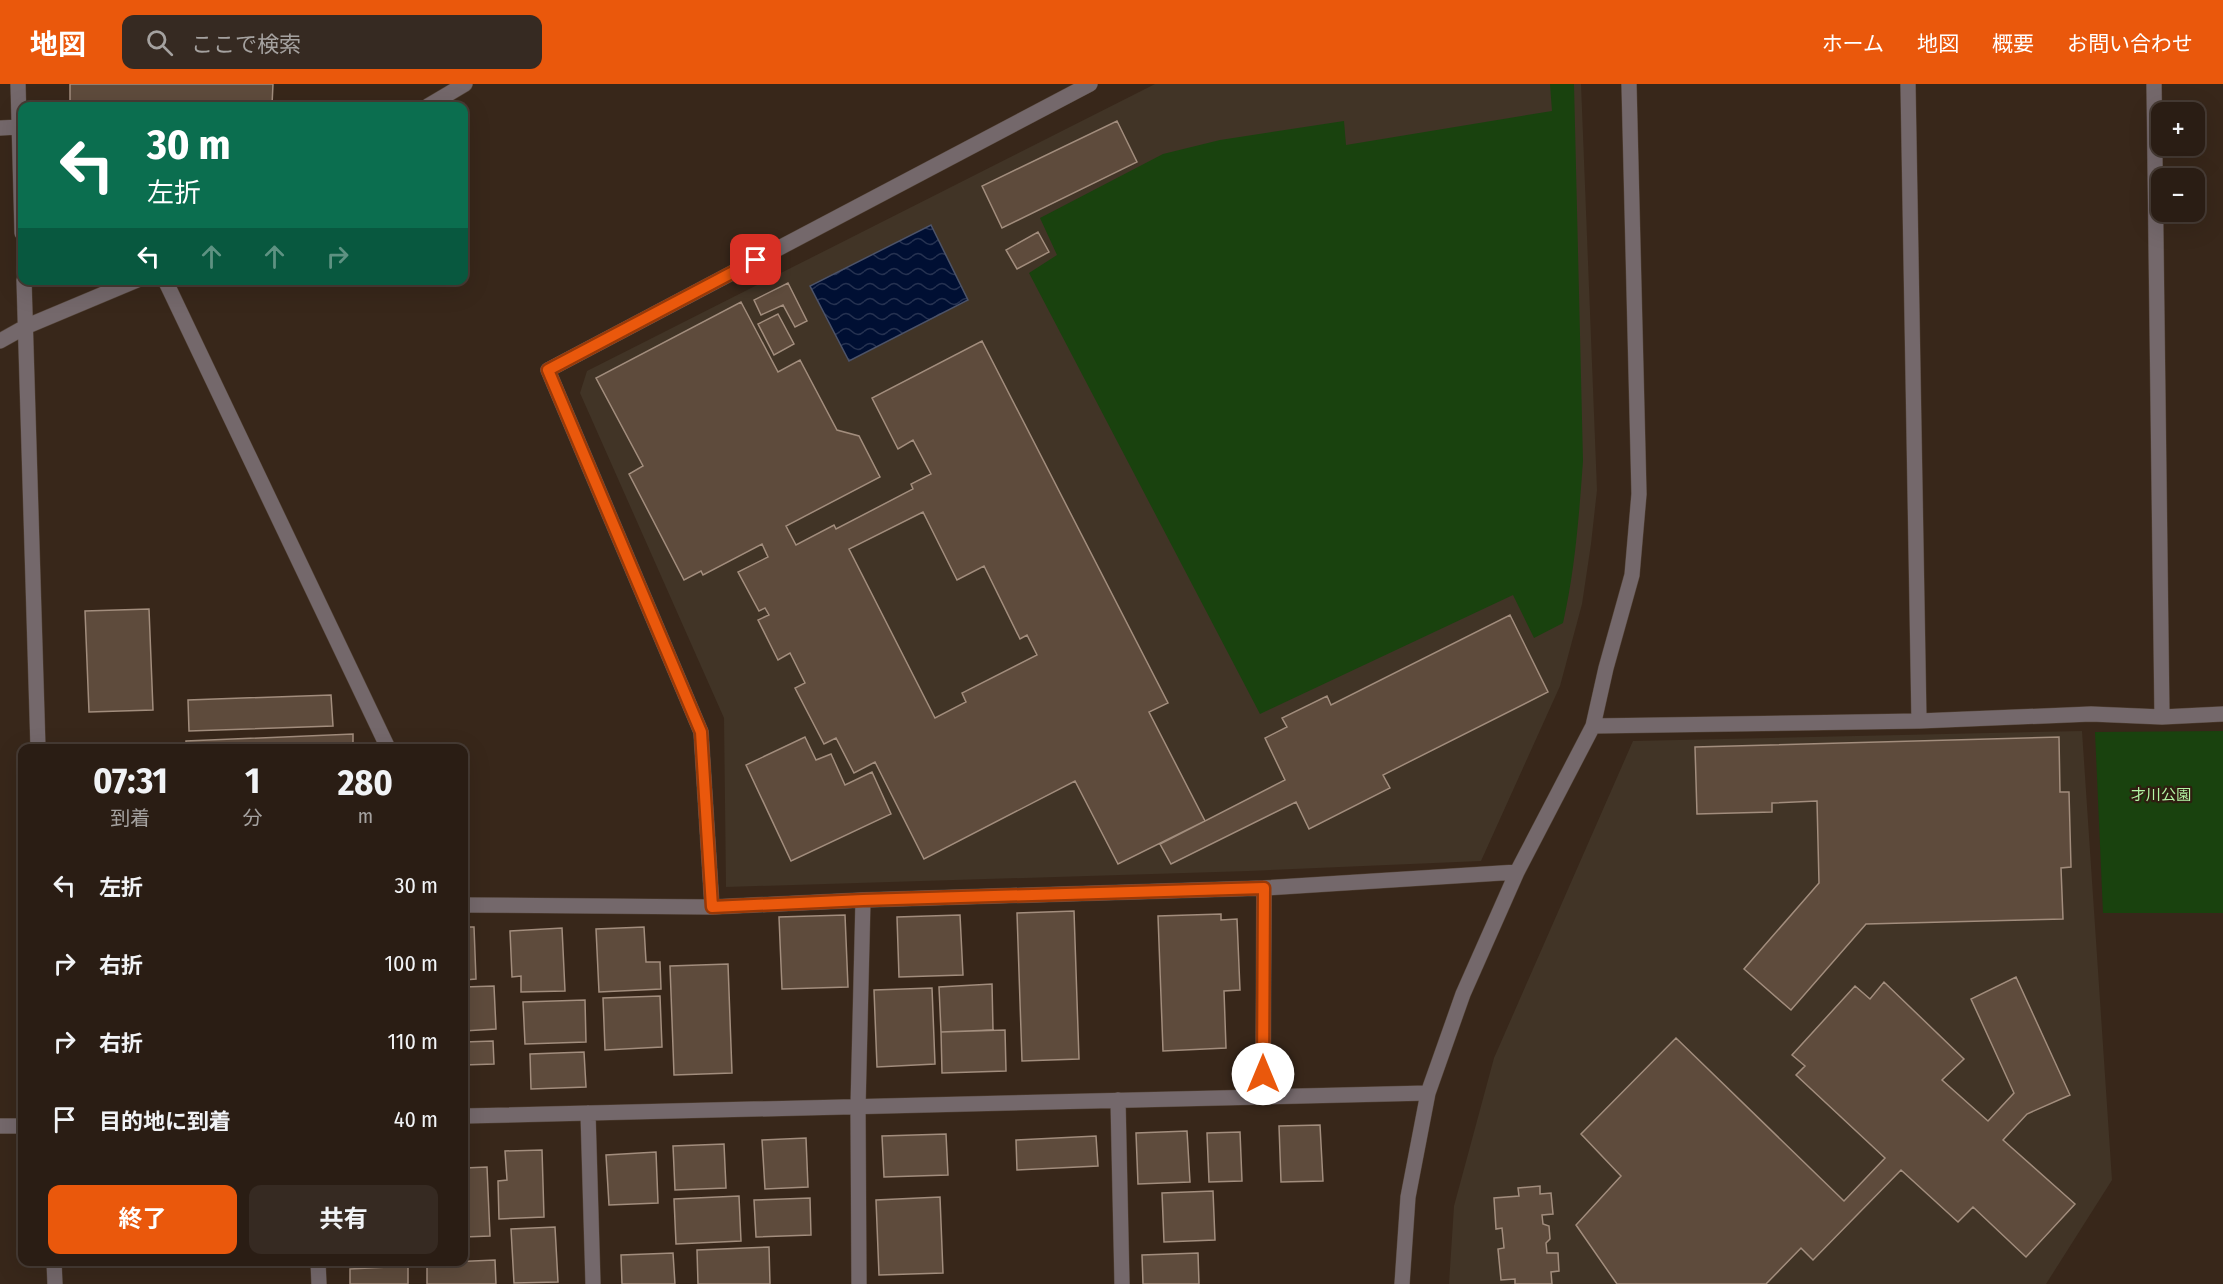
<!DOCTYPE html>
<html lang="ja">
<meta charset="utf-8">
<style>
body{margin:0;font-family:"Fira Sans Condensed","Noto Sans JP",sans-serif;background:#362a22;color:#f1f3f6;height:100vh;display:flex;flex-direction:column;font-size:22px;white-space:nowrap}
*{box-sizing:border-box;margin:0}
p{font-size:20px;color:#a5a2a0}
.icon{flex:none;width:33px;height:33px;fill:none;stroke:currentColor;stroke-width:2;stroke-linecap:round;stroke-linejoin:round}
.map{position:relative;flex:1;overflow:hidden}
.panel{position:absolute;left:18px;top:660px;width:450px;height:522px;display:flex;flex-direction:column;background:#2a1d14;border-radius:12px;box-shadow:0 6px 24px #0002,0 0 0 2px #463b34}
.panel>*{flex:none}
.hud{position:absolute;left:18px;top:18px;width:450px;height:183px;border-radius:12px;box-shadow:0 6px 24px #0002,0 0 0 2px #463b34;background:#0b6e4f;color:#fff;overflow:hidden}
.fabs{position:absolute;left:2151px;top:18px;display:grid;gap:12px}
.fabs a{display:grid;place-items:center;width:54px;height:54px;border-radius:12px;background:#2a1d14;box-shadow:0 6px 24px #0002,0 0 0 2px #463b34;font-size:30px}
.pin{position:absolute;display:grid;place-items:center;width:51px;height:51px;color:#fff;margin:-26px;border-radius:12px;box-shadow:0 3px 9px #0006}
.me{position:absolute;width:66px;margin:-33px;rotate:0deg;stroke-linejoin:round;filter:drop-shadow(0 0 4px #0008)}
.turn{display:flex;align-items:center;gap:21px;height:126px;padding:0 30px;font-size:27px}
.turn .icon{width:78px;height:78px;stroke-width:2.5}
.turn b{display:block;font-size:42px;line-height:51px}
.lanes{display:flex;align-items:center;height:57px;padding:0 30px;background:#0003;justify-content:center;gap:30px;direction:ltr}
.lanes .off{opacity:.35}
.eta{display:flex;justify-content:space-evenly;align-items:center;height:102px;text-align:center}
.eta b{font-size:36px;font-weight:700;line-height:42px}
.button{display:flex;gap:12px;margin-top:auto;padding:12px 30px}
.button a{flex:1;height:69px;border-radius:12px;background:#ea580c;color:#fff;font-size:24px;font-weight:700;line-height:69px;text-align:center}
.button a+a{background:#362a22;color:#f1f3f6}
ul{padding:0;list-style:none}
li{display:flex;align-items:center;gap:18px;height:78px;padding:0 30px}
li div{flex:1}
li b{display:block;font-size:22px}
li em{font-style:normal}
header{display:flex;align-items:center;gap:36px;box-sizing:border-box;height:84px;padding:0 30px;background:#ea580c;color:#fff}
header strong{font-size:28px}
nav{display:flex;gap:33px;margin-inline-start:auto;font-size:21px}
.search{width:420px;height:54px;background:#362a22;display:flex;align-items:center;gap:15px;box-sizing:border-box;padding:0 21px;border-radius:12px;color:#a5a2a0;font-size:22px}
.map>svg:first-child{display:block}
</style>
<header>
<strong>地図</strong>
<div class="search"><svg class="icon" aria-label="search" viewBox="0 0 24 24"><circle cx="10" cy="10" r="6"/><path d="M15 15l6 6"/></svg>ここで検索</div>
<nav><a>ホーム</a><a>地図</a><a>概要</a><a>お問い合わせ</a></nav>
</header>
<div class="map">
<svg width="2223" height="1200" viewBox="0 0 2223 1200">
<defs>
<pattern id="water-waves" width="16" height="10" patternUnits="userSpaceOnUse" patternTransform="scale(1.5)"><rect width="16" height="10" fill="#000f33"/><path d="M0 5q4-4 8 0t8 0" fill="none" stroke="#263251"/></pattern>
</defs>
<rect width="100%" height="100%" fill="#38271a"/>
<path fill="#413426" d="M1155 0H1581L1597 406 1591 460 1582 520 1560 602 1481 777 1249 787 726 803 724 634 580 309 587 287Z
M2082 647 2112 1096 2046 1200H1449L1454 1122 1494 974 1633 657Z"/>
<path fill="#19420e" d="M1550 0H1574L1583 377C1579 432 1575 486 1563 539L1534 554 1513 511 1260 630 1029 189 1057 171 1040 134 1163 70 1220 56 1344 37 1346 61 1552 27Z
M2223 647V829H2103L2095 648Z"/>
<path fill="url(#water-waves)" stroke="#4c5369" stroke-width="1.5" d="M931 141 968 216 849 277 810 202Z"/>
<path fill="#5e4b3c" stroke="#a28d7d" stroke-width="1.5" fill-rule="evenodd" d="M70 0H273L272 21 70 19Z
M1117 37 1137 78 1002 144 982 102Z
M1038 148 1049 168 1017 185 1006 166Z
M788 199 807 237 795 243 783 221 761 231 754 216Z
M741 218 778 288 800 276 837 346 859 352 880 393 786 442 796 461 834 441 836 445 913 405 911 400 931 390 913 356 898 365 872 314 982 257 1168 619 1149 628 1205 737 1118 780 1075 697 924 775 875 678 854 689 836 654 824 660 795 604 805 599 790 569 778 576 758 536 769 531 765 524 759 527 738 488 768 473 762 460 703 491 701 487 684 496 629 390 643 382 596 294ZM923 428 957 496 984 482 1020 555 1027 551 1037 571 962 609 966 618 935 634 849 465Z
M778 230 794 260 774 271 758 240Z
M149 525 153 626 89 628 85 527Z
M1510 531 1548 608 1383 691 1390 704 1309 745 1296 718 1171 780 1160 760 1285 696 1265 654 1287 643 1282 634 1327 612 1331 621Z
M331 611 333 642 189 647 188 616Z
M353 650V664H186V657Z
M805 653 816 676 831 670 845 701 872 688 891 730 791 777 746 681Z
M2059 653 2060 708H2069L2071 783 2061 784 2063 835 1866 840 1791 926 1744 885 1819 799 1817 717 1772 719V728L1697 730 1695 663Z
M1074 827 1079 975 1022 977 1017 829Z
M1221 830V836L1237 835 1240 906 1224 907 1226 964 1163 967 1158 832Z
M845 831 848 903 782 905 779 833Z
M960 831 963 891 899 893 897 833Z
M464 843H474L476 895 464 896Z
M644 843 646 878H660L661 905 599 908 596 845Z
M562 844 565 907 521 908V892L512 893 510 847Z
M728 880 732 989 674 991 670 882Z
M2016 893 2070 1011 2027 1030 2003 1056 2075 1120 2026 1173 1973 1123 1958 1138 1901 1086 1813 1176 1801 1164 1766 1200H1617L1576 1141 1621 1092 1581 1050 1676 954 1844 1117 1885 1074 1796 991 1805 982 1792 971 1855 902 1870 915 1884 898 1964 975 1942 996 1988 1037 2014 1009 1971 915Z
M992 900 993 946 941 948 939 903Z
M494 902 496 945 464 947V903Z
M932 904 935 980 877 983 874 906Z
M660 912 662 963 605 966 603 914Z
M585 916 586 958 525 960 523 918Z
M1005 946 1006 987 942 989 941 948Z
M493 957 494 980 464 981V958Z
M584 968 586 1003 531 1005 530 970Z
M1320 1041 1323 1097 1281 1098 1279 1042Z
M1187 1047 1190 1098 1138 1100 1136 1049Z
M1240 1048 1242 1097 1209 1098 1207 1049Z
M946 1050 948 1091 884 1093 882 1052Z
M1096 1052 1098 1082 1017 1086 1016 1056Z
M806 1054 808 1103 765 1105 762 1056Z
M724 1060 726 1104 675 1106 673 1062Z
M542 1066 544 1133 499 1135 498 1097 507 1096 505 1067Z
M656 1068 658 1119 609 1121 606 1071Z
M487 1083 490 1152 464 1153V1084Z
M1540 1102V1110L1551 1109 1553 1130 1542 1131 1543 1140 1549 1142 1550 1155 1546 1159 1547 1169H1558L1559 1187 1551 1188 1552 1200H1515V1195L1501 1196 1498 1165 1504 1164 1502 1144 1496 1145 1494 1114 1519 1112 1518 1104Z
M1213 1107 1215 1156 1164 1158 1162 1109Z
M739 1112 741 1157 676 1160 674 1115Z
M940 1113 943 1189 879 1191 876 1116Z
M810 1114 811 1151 756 1153 754 1116Z
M555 1143 558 1198 514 1199 511 1145Z
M769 1163 770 1200H698L697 1166Z
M673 1169 675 1200H622L621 1171Z
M1198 1169 1199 1200H1143L1142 1171Z
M495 1176 496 1200H427V1179Z
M408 1182V1200H350V1185Z"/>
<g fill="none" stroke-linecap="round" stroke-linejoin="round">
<g stroke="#534337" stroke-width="16">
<path id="minor" d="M18 0 22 149
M1908 0 1919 637
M2154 0 2162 633
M428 22 465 0
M0 44 19 43
M24 196 38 664
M165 196 388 664
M0 257 25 243 137 196
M1593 642 1919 637 2091 630 2162 633 2223 630
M1264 804 1517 788
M464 821 712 823 863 816 1264 804 1263 1013
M712 823 701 648 548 286 1090 0
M1118 1016 1122 1200
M588 1029 593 1200
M464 1032 1428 1009
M0 1042H22
M54 1178 55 1200
M318 1178 319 1200
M859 1200 858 1023 863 816
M1402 1200 1408 1113 1428 1009 1463 910 1517 788 1593 642 1606 584 1632 491 1639 410 1629 0"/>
</g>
<use href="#minor" stroke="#74686b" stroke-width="15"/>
</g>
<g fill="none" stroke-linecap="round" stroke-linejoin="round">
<g stroke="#983908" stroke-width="15">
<path id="route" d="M756 176 548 286 701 648 712 823 863 816 1264 804 1263 990"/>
</g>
<use href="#route" stroke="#ea580c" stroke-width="10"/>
</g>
<g text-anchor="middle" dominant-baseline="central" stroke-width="4.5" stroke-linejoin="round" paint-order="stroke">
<g font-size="15" fill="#b4f5a5" stroke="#2e1e10">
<text x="2161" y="711">才川公園</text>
</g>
</g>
</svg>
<div class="fabs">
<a>+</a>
<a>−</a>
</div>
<div class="pin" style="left:756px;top:176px;background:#d93025"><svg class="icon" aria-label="arrive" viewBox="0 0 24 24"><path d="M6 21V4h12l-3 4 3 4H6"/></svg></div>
<svg class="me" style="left:1263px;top:990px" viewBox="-20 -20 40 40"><circle r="19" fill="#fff"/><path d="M0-13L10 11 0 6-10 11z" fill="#ea580c"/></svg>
<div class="hud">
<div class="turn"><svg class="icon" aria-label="left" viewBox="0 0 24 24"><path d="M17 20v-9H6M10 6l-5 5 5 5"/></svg><div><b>30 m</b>左折</div></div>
<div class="lanes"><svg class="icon" aria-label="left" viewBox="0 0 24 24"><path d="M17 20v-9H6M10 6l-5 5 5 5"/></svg><svg class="icon off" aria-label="ahead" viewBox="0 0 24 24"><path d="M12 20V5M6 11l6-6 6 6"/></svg><svg class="icon off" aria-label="ahead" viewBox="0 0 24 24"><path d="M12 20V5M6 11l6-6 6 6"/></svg><svg class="icon off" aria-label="right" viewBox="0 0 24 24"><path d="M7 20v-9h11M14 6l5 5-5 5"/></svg></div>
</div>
<section class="panel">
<div class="eta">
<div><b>07:31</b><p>到着</p></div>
<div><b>1</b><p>分</p></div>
<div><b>280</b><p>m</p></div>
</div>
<ul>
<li><svg class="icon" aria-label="left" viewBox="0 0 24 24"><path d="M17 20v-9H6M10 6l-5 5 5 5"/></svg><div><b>左折</b></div><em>30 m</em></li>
<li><svg class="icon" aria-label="right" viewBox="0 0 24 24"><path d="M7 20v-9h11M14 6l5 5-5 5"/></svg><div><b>右折</b></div><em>100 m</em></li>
<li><svg class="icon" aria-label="right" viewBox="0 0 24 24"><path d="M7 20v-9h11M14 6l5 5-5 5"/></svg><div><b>右折</b></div><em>110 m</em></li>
<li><svg class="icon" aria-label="arrive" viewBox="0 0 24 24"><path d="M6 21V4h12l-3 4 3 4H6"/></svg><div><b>目的地に到着</b></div><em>40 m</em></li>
</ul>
<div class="button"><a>終了</a><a>共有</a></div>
</section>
</div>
